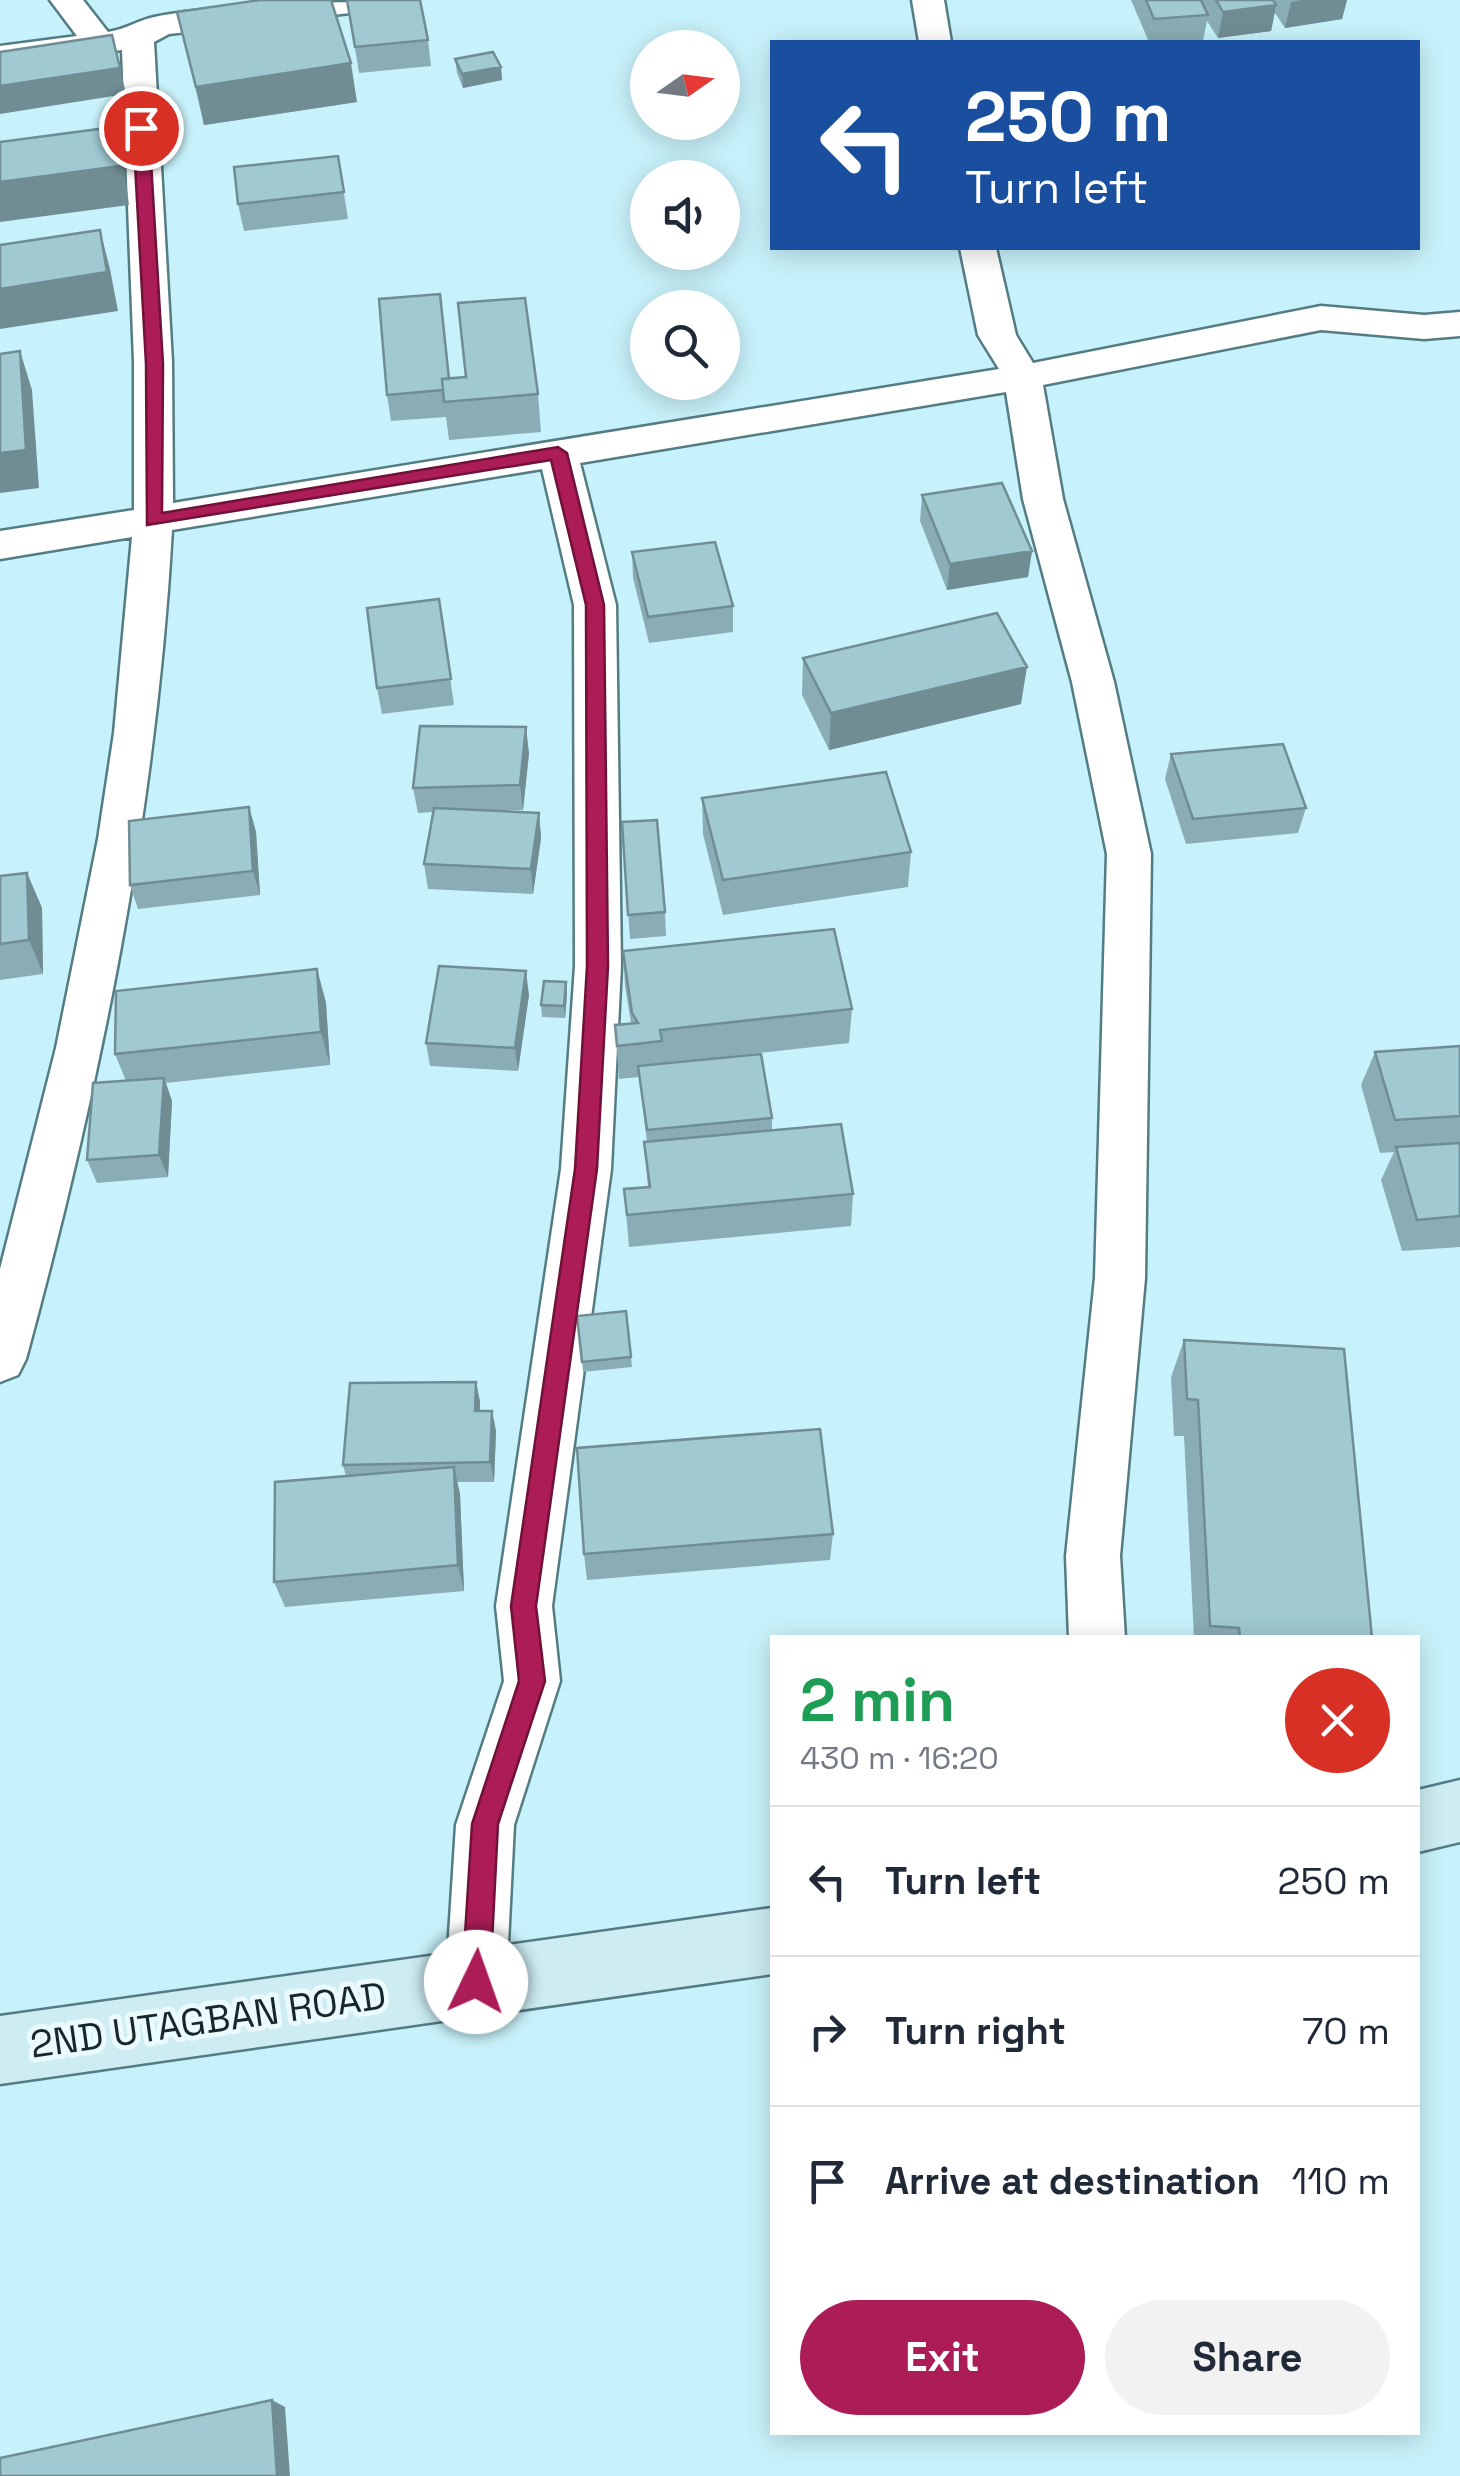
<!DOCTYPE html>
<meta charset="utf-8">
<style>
body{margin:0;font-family:"Space Grotesk",sans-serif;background:#f2f2f3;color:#1f2937;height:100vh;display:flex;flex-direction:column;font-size:38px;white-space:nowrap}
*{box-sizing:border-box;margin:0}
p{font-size:32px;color:#747a83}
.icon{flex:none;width:55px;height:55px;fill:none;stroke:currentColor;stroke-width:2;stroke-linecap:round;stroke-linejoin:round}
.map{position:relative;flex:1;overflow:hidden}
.side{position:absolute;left:770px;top:1635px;width:650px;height:800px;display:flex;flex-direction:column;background:#fff;border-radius:0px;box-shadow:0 5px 25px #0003}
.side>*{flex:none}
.banner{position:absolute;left:770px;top:40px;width:650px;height:210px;border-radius:0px;box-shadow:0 5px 25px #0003;background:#1a4fa0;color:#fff;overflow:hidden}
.needle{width:65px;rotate:76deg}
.tools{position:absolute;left:630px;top:30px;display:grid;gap:20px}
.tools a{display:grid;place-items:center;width:110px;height:110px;border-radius:50%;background:#fff;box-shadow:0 5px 25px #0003;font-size:50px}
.pin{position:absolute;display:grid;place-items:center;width:85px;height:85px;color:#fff;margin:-42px;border:5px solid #fff;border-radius:50%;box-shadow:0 2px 10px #0007}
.me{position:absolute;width:110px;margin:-55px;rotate:3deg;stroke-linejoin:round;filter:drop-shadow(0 0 8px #0008)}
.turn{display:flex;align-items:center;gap:35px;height:210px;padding:0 30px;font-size:45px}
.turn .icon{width:130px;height:130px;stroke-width:2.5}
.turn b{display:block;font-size:70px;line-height:85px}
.round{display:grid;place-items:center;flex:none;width:105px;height:105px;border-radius:52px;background:#f2f2f3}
.head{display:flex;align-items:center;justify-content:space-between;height:170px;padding:0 30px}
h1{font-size:60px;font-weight:600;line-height:75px;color:#1e9e55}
.button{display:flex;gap:20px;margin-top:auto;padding:20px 30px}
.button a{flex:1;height:115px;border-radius:60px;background:#ac1c56;color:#fff;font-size:40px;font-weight:600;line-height:115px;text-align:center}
.button a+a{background:#f2f2f3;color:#1f2937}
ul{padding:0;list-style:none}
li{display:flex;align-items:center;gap:30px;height:150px;padding:0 30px;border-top:2px solid #e0e1e3}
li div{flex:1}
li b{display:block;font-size:38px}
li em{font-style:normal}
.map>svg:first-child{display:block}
</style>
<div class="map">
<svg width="1460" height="2476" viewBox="0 0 1460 2476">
<rect width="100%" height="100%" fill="#c8f2fb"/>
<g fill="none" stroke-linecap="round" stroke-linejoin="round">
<g stroke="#547c83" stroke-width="5">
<path id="street" d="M50 0H83L108 32C127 29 140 19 159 16 196 8 338 0 366 3L361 10 350 13 169 34 154 42 172 362 173 503 999 369 978 335 960 248H996L1016 335 1033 363 1321 306 1424 315 1460 312V336L1424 339 1321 330 1043 385 1063 499 1114 682 1151 854 1145 1278 1120 1556 1125 1638H1069L1066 1556 1095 1278 1107 854 1072 682 1023 499 1006 392 580 463 616 605 621 966 611 1169 552 1606 560 1681 514 1825 506 1982 497 2003 476 2012 455 2003 446 1982 456 1825 504 1681 496 1606 561 1169 575 966 574 605 542 469 172 530C156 813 100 1086 26 1359L18 1375 0 1382V1269L56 1048 98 839 114 733 132 537 0 559V531L134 510V362L122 50 0 66V46L77 36Z
M912 0H944L951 42H919Z"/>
</g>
<g stroke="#547c83" stroke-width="5">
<path id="secondary" d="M1460 1780V1842L1418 1852V1790Z
M772 1908V1974L0 2084V2016Z"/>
</g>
<use href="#street" fill="#fff" fill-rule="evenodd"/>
<use href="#secondary" fill="#cdedf3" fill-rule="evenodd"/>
</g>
<path fill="#8aadb5" d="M347 0 428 40 431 66 359 73Z
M1131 0H1347L1342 19 1285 28 1275 13 1271 31 1218 38 1207 21 1203 41 1189 42H1149Z
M177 12 357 102 204 125Z
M455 59 501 67 502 80 463 88 457 73Z
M338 156 348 219 244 231 238 204Z
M466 377 538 394 541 432 449 440 446 417 391 421 387 395 450 378Z
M922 495 1032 551 1028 577 947 590 920 521Z
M632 552 733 606V632L649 643 633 578Z
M439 599 454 705 382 714 377 688Z
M803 658 1021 704 829 750 802 695Z
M529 753 523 810 489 811 539 813 541 838 533 894 428 889 424 864 433 812 418 813 413 788Z
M1171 754 1306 808 1298 833 1186 844 1165 779Z
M702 798 911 852 908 887 723 915 703 834Z
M249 807 256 832 260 895 138 909 130 885Z
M622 822 665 912 666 936 630 939Z
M27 873 42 908 43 974 0 980V876Z
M623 951 852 1009 849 1043 697 1060 772 1118V1131L853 1194 851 1226 629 1247 624 1189 648 1187 644 1142H647L639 1077 619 1079 615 1025 631 1023 625 986Z
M317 969 326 1003 330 1065 166 1083 172 1101 168 1177 97 1183 87 1160 126 1081 115 1054Z
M567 994 565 1018 542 1017 541 1005Z
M529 995 518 1071 430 1066 426 1043Z
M1460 1046V1247L1402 1251 1381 1180 1394 1152 1380 1153 1361 1085 1375 1052Z
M626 1311 632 1367 583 1372 582 1362Z
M1184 1340 1372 1638H1194L1184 1436H1174L1171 1377Z
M476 1382 480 1402V1411H492L496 1431 494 1482H457L460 1494 464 1591 285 1607 274 1582 346 1476 343 1465Z
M833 1534 830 1560 587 1580 584 1554Z"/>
<path fill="#708d93" d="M1301 0H1347L1342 19 1285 28 1291 2Z
M1276 5 1271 31 1218 38 1223 12Z
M351 63 357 102 204 125 196 87Z
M501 67 502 80 463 88 462 74Z
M120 68 126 94 0 114V86Z
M114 127 124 166 129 205 0 222V182Z
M100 230 110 269 118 311 0 329V289Z
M20 351 32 390 39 488 0 493V453Z
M1032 551 1028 577 947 590 950 564Z
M1027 667 1021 704 829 750 831 713Z
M526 727 529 753 523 810 520 785Z
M249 807 256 832 260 895 253 871Z
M539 813 541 838 533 894 531 869Z
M27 873 42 908 43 974 29 940Z
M317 969 326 1003 330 1065 321 1032Z
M526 971 529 995 518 1071 515 1048Z
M566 982 567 994 565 1018 564 1006Z
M164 1078 172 1101 168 1177 159 1155Z
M476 1382 480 1402 479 1431 475 1411Z
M492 1411 496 1431 494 1482 490 1462Z
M454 1467 460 1494 464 1591 458 1565Z
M272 2400 285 2407 290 2476H277Z"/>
<path fill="#a0c9d2" stroke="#708d93" stroke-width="2.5" d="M260 0H331L351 63 196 87 177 12Z
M347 0H420L428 40 355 47Z
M1146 0H1201L1208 15 1154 19Z
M1216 0H1273L1276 5 1223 12Z
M112 35 120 68 0 86V52Z
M493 52 501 67 462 74 455 59Z
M114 127 120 166 0 182V142Z
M338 156 344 192 238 204 234 167Z
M100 230 107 272 0 289V245Z
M440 294 449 379H442L443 390 387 395 379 299Z
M525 298 538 394 444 402 442 379 466 377 458 303Z
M20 351 26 450 0 453V354Z
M1002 483 1032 551 950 564 922 495Z
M715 542 733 606 648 617 632 552Z
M439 599 451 679 377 688 367 608Z
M997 613 1027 667 831 713 803 658Z
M420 726 526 727 520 785 413 788Z
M1283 744 1306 808 1193 819 1171 754Z
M886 772 911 852 723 880 702 798Z
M249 807 253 871 130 885 129 821Z
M434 808 539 813 531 869 424 864Z
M657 820 665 912 628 915 622 822Z
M27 873 29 940 0 944V876Z
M834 929 852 1009 660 1030 662 1041 617 1046 615 1025 638 1023 632 1013 623 951Z
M439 966 526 971 515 1048 426 1043Z
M317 969 321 1032 115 1054 116 991Z
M544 981 566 982 564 1006 541 1005Z
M1460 1046V1116L1395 1120 1375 1052Z
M761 1054 772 1118 647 1130 638 1066Z
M164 1078 159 1155 87 1160 93 1083Z
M841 1124 853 1194 627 1215 624 1189 650 1187 644 1142Z
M1460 1143V1216L1417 1220 1396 1147Z
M626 1311 631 1357 582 1362 577 1316Z
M1184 1340 1344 1349 1372 1638H1240L1239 1628 1210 1626 1198 1400 1187 1399Z
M476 1382 475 1411H492L490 1462 343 1465 350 1383Z
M820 1429 833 1534 584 1554 577 1448Z
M454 1467 458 1565 274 1582 275 1482Z
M272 2400 277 2476H0V2458Z"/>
<path fill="#ac1c56" stroke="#701238" stroke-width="2.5" d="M141 124 149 128 163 364 162 513 558 447 567 453 604 605 608 966 597 1169 536 1606 545 1681 498 1824 490 1982 486 1992 476 1996 467 1992 462 1982 472 1824 519 1681 511 1606 575 1169 587 966 586 605 551 460 147 525 146 364 133 128Z"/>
<g text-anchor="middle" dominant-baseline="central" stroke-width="10" stroke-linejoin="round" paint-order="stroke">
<g font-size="38" fill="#17282b" stroke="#eafafe">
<text transform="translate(208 2020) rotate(-8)">2ND UTAGBAN ROAD</text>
</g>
</g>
</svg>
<div class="tools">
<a><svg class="needle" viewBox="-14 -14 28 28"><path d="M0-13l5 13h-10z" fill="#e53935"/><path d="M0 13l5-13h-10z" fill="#747a83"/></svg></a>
<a><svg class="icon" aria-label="sound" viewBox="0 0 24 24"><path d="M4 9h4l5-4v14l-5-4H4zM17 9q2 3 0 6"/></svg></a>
<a><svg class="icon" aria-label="search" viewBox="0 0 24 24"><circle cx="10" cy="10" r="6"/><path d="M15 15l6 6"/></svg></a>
</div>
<div class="pin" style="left:141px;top:128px;background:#d93025"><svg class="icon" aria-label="arrive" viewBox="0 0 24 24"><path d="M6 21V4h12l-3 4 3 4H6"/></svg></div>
<svg class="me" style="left:476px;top:1982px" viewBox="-20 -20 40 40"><circle r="19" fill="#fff"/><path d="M0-13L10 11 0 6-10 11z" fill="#ac1c56"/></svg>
<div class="banner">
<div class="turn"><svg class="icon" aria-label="left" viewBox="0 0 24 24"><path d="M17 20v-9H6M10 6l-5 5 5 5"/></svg><div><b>250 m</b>Turn left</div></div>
</div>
<section class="side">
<div class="head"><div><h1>2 min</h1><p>430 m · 16:20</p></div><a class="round" style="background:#d93025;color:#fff"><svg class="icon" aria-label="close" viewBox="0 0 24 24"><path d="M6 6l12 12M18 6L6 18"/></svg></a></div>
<ul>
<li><svg class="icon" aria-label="left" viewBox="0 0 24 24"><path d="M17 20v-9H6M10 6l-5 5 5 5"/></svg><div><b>Turn left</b></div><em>250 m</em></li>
<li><svg class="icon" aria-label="right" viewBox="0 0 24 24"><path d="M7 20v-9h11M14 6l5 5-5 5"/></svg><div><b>Turn right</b></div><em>70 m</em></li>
<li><svg class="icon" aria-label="arrive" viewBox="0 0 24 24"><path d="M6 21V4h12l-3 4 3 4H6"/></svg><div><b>Arrive at destination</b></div><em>110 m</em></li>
</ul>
<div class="button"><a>Exit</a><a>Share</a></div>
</section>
</div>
